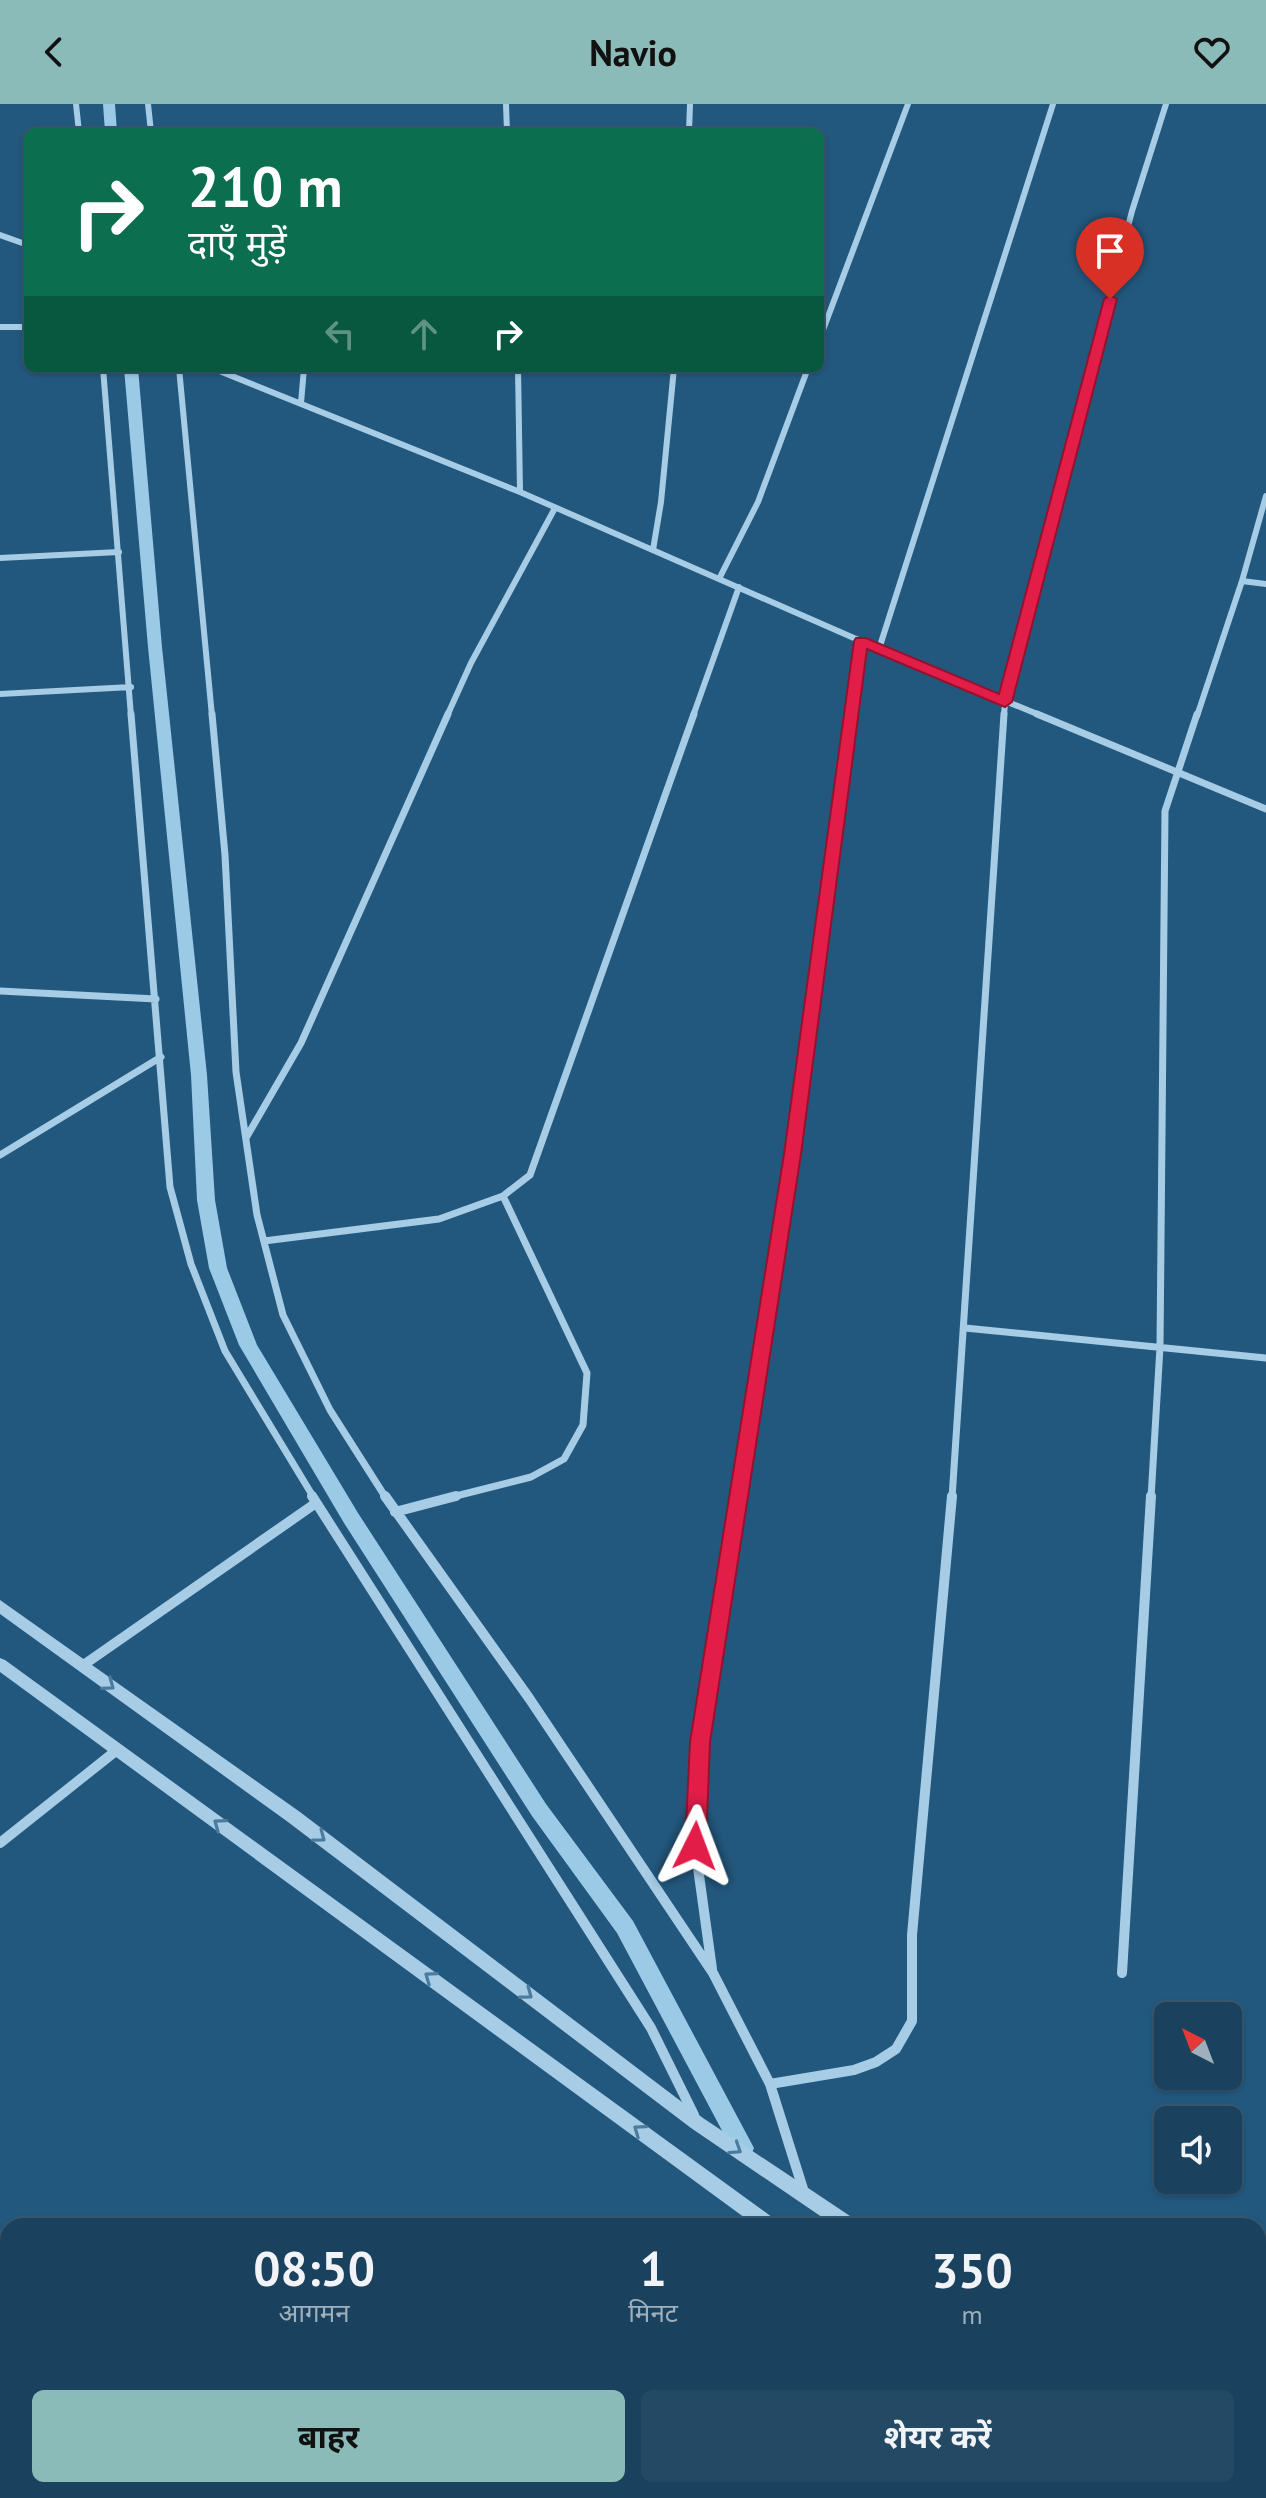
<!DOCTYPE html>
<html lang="hi">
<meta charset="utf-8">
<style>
body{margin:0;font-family:"PT Sans","Noto Sans Devanagari",sans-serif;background:#234964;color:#f1f3f6;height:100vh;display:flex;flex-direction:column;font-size:30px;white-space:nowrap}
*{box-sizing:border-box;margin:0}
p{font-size:26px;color:#9fb0bc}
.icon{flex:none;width:44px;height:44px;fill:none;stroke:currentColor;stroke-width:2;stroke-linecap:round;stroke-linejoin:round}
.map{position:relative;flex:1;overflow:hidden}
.panel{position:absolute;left:0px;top:2114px;width:1266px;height:280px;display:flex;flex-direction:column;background:#1a425e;border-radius:24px 24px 0 0;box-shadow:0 2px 6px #0004,0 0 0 2px #385b73}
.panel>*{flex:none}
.guide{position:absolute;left:24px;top:24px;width:800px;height:244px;border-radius:12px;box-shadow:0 2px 6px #0004,0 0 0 2px #385b73;background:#0b6e4f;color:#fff;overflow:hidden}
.needle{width:52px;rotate:318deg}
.tools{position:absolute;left:1154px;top:1898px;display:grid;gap:16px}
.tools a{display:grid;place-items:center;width:88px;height:88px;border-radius:12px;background:#1a425e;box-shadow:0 2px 6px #0004,0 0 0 2px #385b73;font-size:40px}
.pin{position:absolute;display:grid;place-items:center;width:68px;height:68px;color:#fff;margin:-82px -34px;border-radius:50% 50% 50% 0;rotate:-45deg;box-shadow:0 0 8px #0007}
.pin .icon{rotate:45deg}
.me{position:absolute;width:88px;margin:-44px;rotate:3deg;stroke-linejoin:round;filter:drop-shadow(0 0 6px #0008)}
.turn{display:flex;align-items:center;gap:28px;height:168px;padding:0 32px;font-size:36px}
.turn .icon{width:104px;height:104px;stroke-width:2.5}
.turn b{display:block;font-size:56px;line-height:68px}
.lanes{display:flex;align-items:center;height:76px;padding:0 32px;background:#0003;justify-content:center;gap:40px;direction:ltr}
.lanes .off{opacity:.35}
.eta{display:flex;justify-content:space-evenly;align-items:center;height:136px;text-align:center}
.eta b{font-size:48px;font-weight:700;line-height:56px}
.cta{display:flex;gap:16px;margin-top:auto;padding:16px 32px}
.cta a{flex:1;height:92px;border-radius:12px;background:#8bbbb9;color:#111;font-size:32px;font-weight:700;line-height:92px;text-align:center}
.cta a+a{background:#234964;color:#f1f3f6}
header{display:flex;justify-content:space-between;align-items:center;height:104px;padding:0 32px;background:#8bbbb9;color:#111;font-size:36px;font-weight:700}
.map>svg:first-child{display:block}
</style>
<header><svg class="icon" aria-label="back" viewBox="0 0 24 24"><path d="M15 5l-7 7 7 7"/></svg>Navio<svg class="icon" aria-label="heart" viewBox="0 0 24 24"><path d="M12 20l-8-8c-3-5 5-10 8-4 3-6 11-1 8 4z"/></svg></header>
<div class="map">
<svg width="1266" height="2394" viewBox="0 0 1266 2394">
<rect width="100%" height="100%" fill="#23587e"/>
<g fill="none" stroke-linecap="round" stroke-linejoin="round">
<path fill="#9bcae7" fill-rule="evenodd" d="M103 0H115L117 28H105Z
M124 264H138L162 543 207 971 215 1096 227 1164 257 1241 358 1409 546 1700 633 1817 754 2044 751 2051 743 2054 735 2051 617 1829 532 1712 344 1419 239 1241 209 1164 197 1096 191 971 148 543Z"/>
<path stroke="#a7cde6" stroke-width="6" d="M76 0 79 28
M148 0 151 28
M506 0 507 28
M689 28 690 0
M0 131 28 141
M0 223H28
M820 234 908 0
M103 264 131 612
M179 264 212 612
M212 264 520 388 879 545 1042 612
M518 264 520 388
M301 299 304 264
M653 446 661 398 674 264
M0 454 119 448
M719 475 758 398 808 264
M1242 477 1266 480
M879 545 1053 0
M0 590 131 583
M447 612 471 559 555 404
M693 612 739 483
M851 612 861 537
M1004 612 1005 598 1132 107 1166 0
M1197 612 1242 477 1266 392"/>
<path stroke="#a7cde6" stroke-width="7" d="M131 610 170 1083 191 1160 225 1247 314 1394
M212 610 225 751 236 968 257 1111 283 1211 330 1306 386 1394
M1037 610 1266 705
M0 887 156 895
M246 1034 301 939 448 610
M0 1051 161 953
M264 1137 439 1115 503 1092 530 1071 694 610
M965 1224 1266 1254
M448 1394 531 1373 564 1355 583 1321 587 1269 503 1092
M739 1394 793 1050 851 610
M952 1394 1004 610
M1151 1394 1160 1243 1165 707 1197 610"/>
<path stroke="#a7cde6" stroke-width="10" d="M312 1392 651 1924 694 2011
M385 1392 529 1594 713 1869 770 1980 804 2088
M395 1408 456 1392
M82 1562 316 1399
M0 1739 117 1646
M712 1865 695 1742 700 1638 739 1392
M1122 1869 1151 1392
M770 1980 854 1966 876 1958 896 1945 912 1917V1831L952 1392
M1258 2168 1266 2159
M0 2208 8 2209
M898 2386 904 2394
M1011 2386 1016 2394
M757 2394 758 2386"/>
<path fill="#a7cde6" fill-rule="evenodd" d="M0 1496 300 1708 703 2014 856 2116 859 2122H835L691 2024 288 1718 0 1510Z
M0 1554 5 1556 776 2116 779 2122H756L0 1568Z
M1134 2386H1159L1163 2394H1139Z
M1231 2386H1256L1260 2394H1236Z"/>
</g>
<defs><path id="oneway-chevron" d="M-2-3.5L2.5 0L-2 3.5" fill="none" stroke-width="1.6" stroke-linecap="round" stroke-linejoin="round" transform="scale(2)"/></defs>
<g stroke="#4b7b9d">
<use href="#oneway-chevron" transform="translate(109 1581) rotate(36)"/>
<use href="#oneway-chevron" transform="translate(219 1720) rotate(-144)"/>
<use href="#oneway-chevron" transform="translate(320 1733) rotate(37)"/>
<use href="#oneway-chevron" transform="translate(430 1873) rotate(-144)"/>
<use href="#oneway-chevron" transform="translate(527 1890) rotate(37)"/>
<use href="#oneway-chevron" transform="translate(639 2026) rotate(-144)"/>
<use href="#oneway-chevron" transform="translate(736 2045) rotate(33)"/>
</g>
<path fill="#e11d48" stroke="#92132f" stroke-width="2" d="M1110 191 1117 195 1012 598 1005 603 1000 601 867 545 801 1050 710 1638 706 1742 703 1748 695 1750 688 1748 685 1742 690 1638 784 1050 854 537 856 534H866L999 590 1104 195Z"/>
</svg>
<div class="tools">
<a><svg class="needle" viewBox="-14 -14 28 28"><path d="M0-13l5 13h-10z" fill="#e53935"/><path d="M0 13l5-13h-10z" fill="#9fb0bc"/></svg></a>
<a><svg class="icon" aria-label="sound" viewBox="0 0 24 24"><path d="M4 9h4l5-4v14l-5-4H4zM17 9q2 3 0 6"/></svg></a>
</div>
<div class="pin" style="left:1110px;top:195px;background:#d93025"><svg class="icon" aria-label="arrive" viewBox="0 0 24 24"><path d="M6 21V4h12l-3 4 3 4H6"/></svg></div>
<svg class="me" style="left:695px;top:1742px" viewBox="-20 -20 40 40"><path d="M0-17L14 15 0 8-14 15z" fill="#e11d48" stroke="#fff" stroke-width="4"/></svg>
<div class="guide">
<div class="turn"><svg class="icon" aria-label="right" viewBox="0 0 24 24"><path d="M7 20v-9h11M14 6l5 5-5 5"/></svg><div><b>210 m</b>दाएँ मुड़ें</div></div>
<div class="lanes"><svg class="icon off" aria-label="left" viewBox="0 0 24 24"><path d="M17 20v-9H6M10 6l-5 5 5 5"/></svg><svg class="icon off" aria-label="ahead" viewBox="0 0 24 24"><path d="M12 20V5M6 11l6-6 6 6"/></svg><svg class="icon" aria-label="right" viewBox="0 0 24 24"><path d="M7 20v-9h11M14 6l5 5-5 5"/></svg></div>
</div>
<section class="panel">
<div class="eta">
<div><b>08:50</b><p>आगमन</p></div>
<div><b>1</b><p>मिनट</p></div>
<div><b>350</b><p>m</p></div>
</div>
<div class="cta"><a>बाहर</a><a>शेयर करें</a></div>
</section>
</div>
